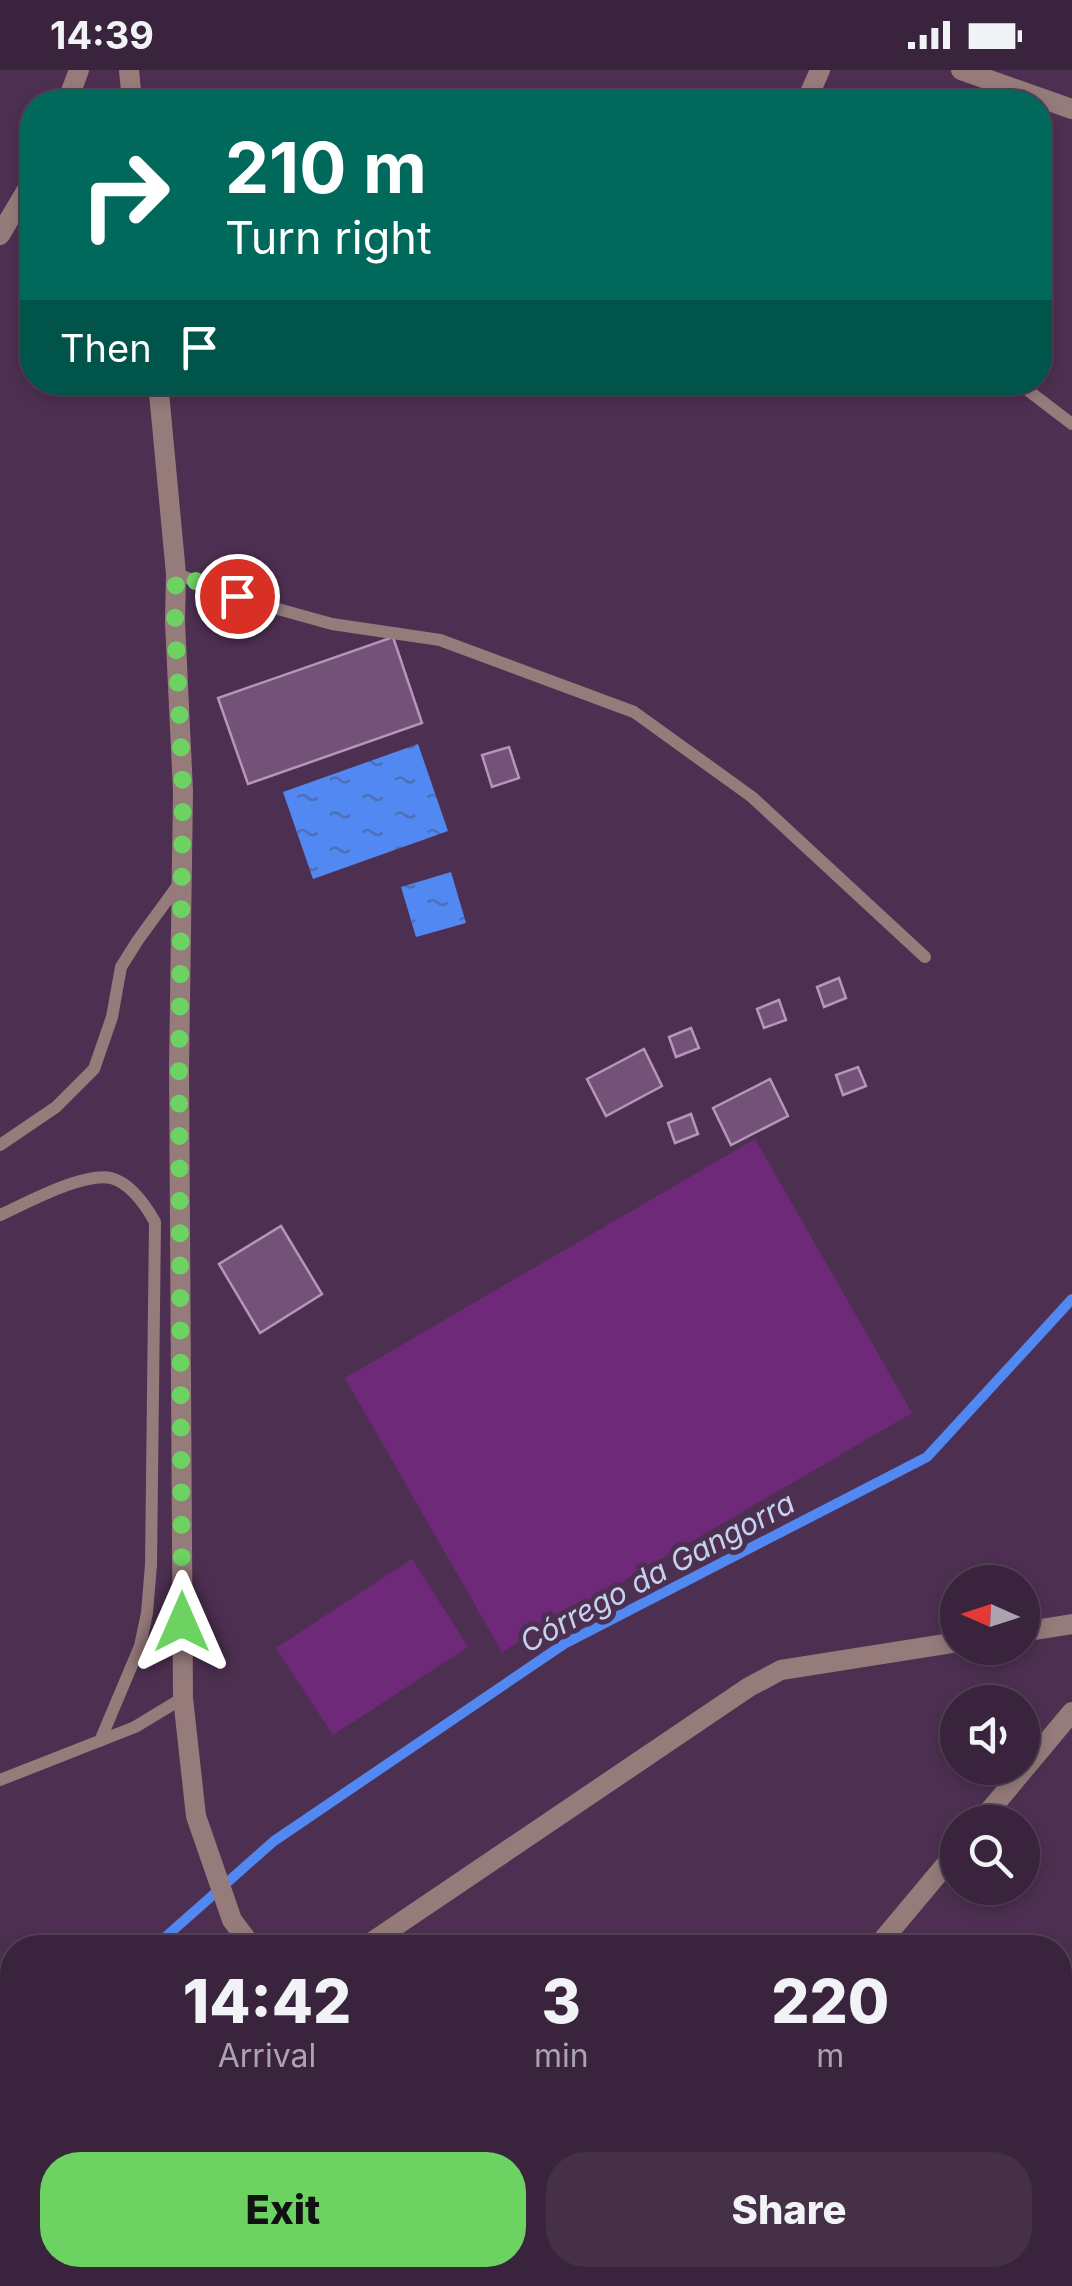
<!DOCTYPE html>
<meta charset="utf-8">
<style>
body{margin:0;font-family:Inter,sans-serif;background:#453048;color:#f1f3f6;height:100vh;display:flex;flex-direction:column;font-size:38px;white-space:nowrap}
*{box-sizing:border-box;margin:0}
p{font-size:32px;color:#aba4b0}
.icon{flex:none;width:55px;height:55px;fill:none;stroke:currentColor;stroke-width:2;stroke-linecap:round;stroke-linejoin:round}
.map{position:relative;flex:1;overflow:hidden}
.side{position:absolute;left:0px;top:1865px;width:1072px;height:352px;display:flex;flex-direction:column;background:#3a243d;border-radius:40px 40px 0 0;box-shadow:0 5px 15px #0003,0 0 0 2px #544157}
.side>*{flex:none}
.hud{position:absolute;left:20px;top:20px;width:1032px;height:305px;border-radius:40px;box-shadow:0 5px 15px #0003,0 0 0 2px #544157;background:#00695c;color:#fff;overflow:hidden}
.needle{width:65px;rotate:273deg}
.tools{position:absolute;left:940px;top:1495px;display:grid;gap:20px}
.tools a{display:grid;place-items:center;width:100px;height:100px;border-radius:50%;background:#3a243d;box-shadow:0 5px 15px #0003,0 0 0 2px #544157;font-size:50px}
.pin{position:absolute;display:grid;place-items:center;width:85px;height:85px;color:#fff;margin:-42px;border:5px solid #fff;border-radius:50%;box-shadow:0 2px 10px #0007}
.me{position:absolute;width:110px;margin:-55px;rotate:0deg;stroke-linejoin:round;filter:drop-shadow(0 0 8px #0008)}
.turn{display:flex;align-items:center;gap:35px;height:210px;padding:0 40px;font-size:45px}
.turn .icon{width:130px;height:130px;stroke-width:2.5}
.turn b{display:block;font-size:70px;line-height:85px}
.then{display:flex;align-items:center;height:95px;padding:0 40px;background:#0003;gap:20px;font-size:38px}
.eta{display:flex;justify-content:space-evenly;align-items:center;height:170px;text-align:center}
.eta b{font-size:60px;font-weight:800;line-height:70px}
.button{display:flex;gap:20px;margin-top:auto;padding:20px 40px}
.button a{flex:1;height:115px;border-radius:40px;background:#6cd362;color:#111;font-size:40px;font-weight:800;line-height:115px;text-align:center}
.button a+a{background:#453048;color:#f1f3f6}
.status{display:flex;justify-content:space-between;align-items:center;height:70px;padding:0 50px;background:#3a243d;direction:ltr}
.status svg{height:28px;fill:currentColor}
.map>svg:first-child{display:block}
</style>
<div class="status"><b>14:39</b><svg viewBox="0 0 49 12"><path d="M0 12V9h3v3zM5 12V6h3v6zM10 12V3h3v9zM15 12V0h3v12zM26 1h20v11H26zM47 4h2v5h-2z"/></svg></div>
<div class="map">
<svg width="1072" height="2216" viewBox="0 0 1072 2216">
<defs>
<pattern id="water-ripples" width="26" height="14" patternUnits="userSpaceOnUse" patternTransform="scale(2.5)"><rect width="26" height="14" fill="#5188f1"/><path d="M2 4q2-2 4 0t4 0M15 11q2-2 4 0t4 0" fill="none" stroke="#4f70b7"/></pattern>
</defs>
<rect width="100%" height="100%" fill="#4d3051"/>
<path fill="#6e2979" d="M755 1069 912 1343 502 1582 345 1308Z
M412 1489 468 1577 333 1665 276 1578Z"/>
<path fill="url(#water-ripples)" d="M418 674 448 761 313 809 283 722Z
M451 802 466 853 416 867 401 817Z"/>
<g fill="none" stroke-linecap="round" stroke-linejoin="round">
<path stroke="#5188f1" stroke-width="10" d="M153 1878 274 1771 564 1574 927 1387 1072 1229
M0 2012 12 2001"/>
</g>
<path fill="#725276" stroke="#b794bc" stroke-width="2.5" d="M393 567 422 653 248 714 218 628Z
M509 677 519 708 492 717 482 685Z
M839 908 846 928 824 937 817 917Z
M779 930 786 950 764 958 757 939Z
M691 958 699 978 676 987 669 967Z
M644 979 662 1016 606 1046 587 1009Z
M858 997 866 1016 843 1025 836 1005Z
M770 1009 788 1046 731 1075 713 1038Z
M691 1044 698 1064 675 1073 668 1053Z
M281 1156 322 1224 260 1263 219 1194Z"/>
<g fill="none" stroke-linecap="round" stroke-linejoin="round">
<path stroke="#957c7b" stroke-width="12" d="M1017 312 1072 354
M176 504 267 536 332 554 440 570 634 642 752 727 925 887
M0 1075 56 1037 94 999 112 947 121 897 138 870 181 811
M0 1145C27 1133 83 1102 111 1108 130 1113 146 1136 155 1152L151 1495 147 1543 140 1576 100 1671
M0 1710 135 1657 183 1628"/>
<path stroke="#957c7b" stroke-width="20" d="M961 0 1072 39
M67 32 79 0
M806 32 820 0
M0 165 32 111
M1022 1562 1072 1554
M980 1752 1072 1642
M363 1878 749 1617 781 1600 958 1572
M876 1878 958 1780
M594 2216 603 2205"/>
<path stroke="#957c7b" stroke-width="20" d="M129 0 132 32
M158 312 176 504 175 552 183 721 179 1000 183 1628 196 1746 232 1850 253 1878
M1060 2152 1072 2145
M514 2205 523 2216
M960 2216 977 2205"/>
</g>
<g fill="none" stroke-linecap="round" stroke-linejoin="round">
<path stroke="#6cd362" stroke-width="18" stroke-dasharray="0 32.4" d="M182 1552 179 1000 183 721 175 552 176 504 237 526"/>
</g>
<g text-anchor="middle" dominant-baseline="central" stroke-width="10" stroke-linejoin="round" paint-order="stroke">
<g font-size="30" font-style="italic" fill="#c5d3ed" stroke="#4d3051">
<text transform="translate(657 1502) rotate(-28)">Córrego da Gangorra</text>
</g>
</g>
</svg>
<div class="tools">
<a><svg class="needle" viewBox="-14 -14 28 28"><path d="M0-13l5 13h-10z" fill="#e53935"/><path d="M0 13l5-13h-10z" fill="#aba4b0"/></svg></a>
<a><svg class="icon" aria-label="sound" viewBox="0 0 24 24"><path d="M4 9h4l5-4v14l-5-4H4zM17 9q2 3 0 6"/></svg></a>
<a><svg class="icon" aria-label="search" viewBox="0 0 24 24"><circle cx="10" cy="10" r="6"/><path d="M15 15l6 6"/></svg></a>
</div>
<div class="pin" style="left:237px;top:526px;background:#d93025"><svg class="icon" aria-label="arrive" viewBox="0 0 24 24"><path d="M6 21V4h12l-3 4 3 4H6"/></svg></div>
<svg class="me" style="left:182px;top:1552px" viewBox="-20 -20 40 40"><path d="M0-17L14 15 0 8-14 15z" fill="#6cd362" stroke="#fff" stroke-width="4"/></svg>
<div class="hud">
<div class="turn"><svg class="icon" aria-label="right" viewBox="0 0 24 24"><path d="M7 20v-9h11M14 6l5 5-5 5"/></svg><div><b>210 m</b>Turn right</div></div>
<div class="then">Then<svg class="icon" aria-label="arrive" viewBox="0 0 24 24"><path d="M6 21V4h12l-3 4 3 4H6"/></svg></div>
</div>
<section class="side">
<div class="eta">
<div><b>14:42</b><p>Arrival</p></div>
<div><b>3</b><p>min</p></div>
<div><b>220</b><p>m</p></div>
</div>
<div class="button"><a>Exit</a><a>Share</a></div>
</section>
</div>
